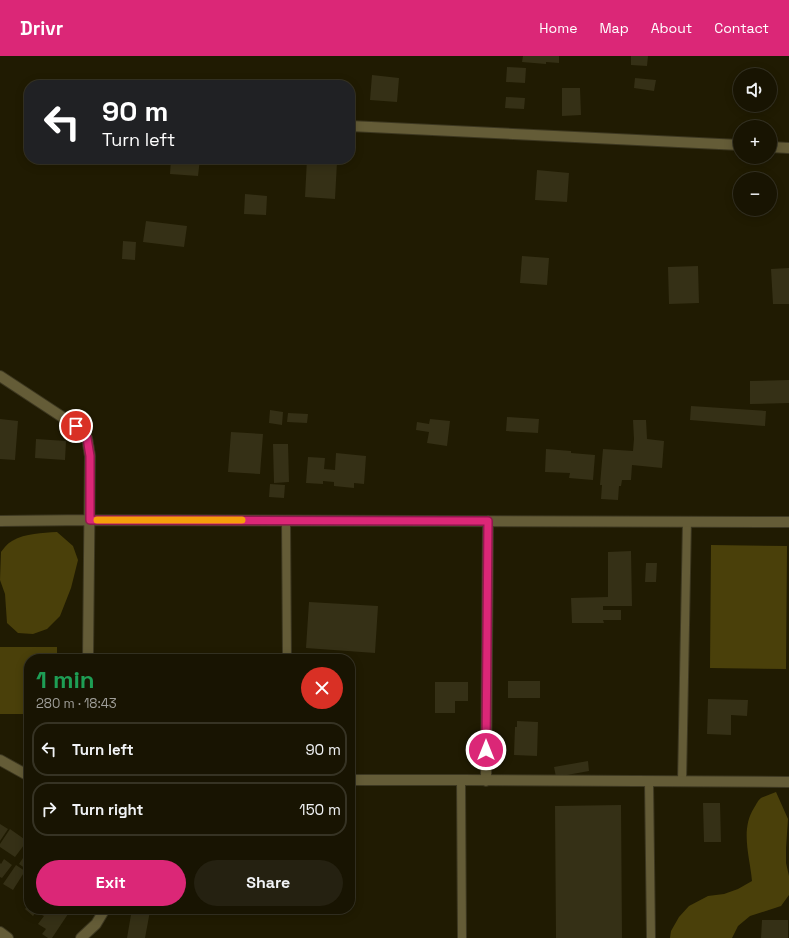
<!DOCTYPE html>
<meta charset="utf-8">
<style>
body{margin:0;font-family:"Space Grotesk",sans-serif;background:#252111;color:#f1f3f6;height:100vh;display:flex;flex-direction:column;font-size:15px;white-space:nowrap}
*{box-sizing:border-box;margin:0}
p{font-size:13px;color:#9f9e99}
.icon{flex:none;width:22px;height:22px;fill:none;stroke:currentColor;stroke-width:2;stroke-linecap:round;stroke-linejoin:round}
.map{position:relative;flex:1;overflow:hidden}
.details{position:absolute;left:24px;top:598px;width:331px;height:260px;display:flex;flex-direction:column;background:#181402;border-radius:16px;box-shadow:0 2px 10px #0003,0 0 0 1px #363324}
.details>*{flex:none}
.banner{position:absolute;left:24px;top:24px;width:331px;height:84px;border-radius:16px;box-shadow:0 2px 10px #0003,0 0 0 1px #363324;background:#202124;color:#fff;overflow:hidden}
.buttons{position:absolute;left:733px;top:12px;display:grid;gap:8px}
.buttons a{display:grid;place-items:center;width:44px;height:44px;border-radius:50%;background:#181402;box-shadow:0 2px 10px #0003,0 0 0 1px #363324;font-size:20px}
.pin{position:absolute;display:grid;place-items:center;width:34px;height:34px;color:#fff;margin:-17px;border:2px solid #fff;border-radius:50%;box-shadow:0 1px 4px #0007}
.me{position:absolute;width:44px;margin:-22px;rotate:0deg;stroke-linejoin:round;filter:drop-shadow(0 0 3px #0008)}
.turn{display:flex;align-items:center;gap:14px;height:84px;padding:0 12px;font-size:18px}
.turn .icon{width:52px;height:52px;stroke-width:2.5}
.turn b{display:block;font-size:28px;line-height:34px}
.round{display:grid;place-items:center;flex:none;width:42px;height:42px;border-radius:21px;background:#252111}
.head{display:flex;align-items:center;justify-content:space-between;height:68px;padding:0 12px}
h1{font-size:24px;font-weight:700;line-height:30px;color:#1e9e55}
.primary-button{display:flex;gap:8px;margin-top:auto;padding:8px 12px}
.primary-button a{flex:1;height:46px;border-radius:24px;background:#db2777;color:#fff;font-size:16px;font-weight:700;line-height:46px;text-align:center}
.primary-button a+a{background:#252111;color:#f1f3f6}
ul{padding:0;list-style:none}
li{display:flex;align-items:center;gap:12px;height:54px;margin:0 8px 6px;padding:0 4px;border:2px solid #363324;border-radius:16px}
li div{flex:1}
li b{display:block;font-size:15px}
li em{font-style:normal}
header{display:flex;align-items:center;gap:24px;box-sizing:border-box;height:56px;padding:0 20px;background:#db2777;color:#fff}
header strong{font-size:19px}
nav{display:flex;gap:22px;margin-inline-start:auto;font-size:14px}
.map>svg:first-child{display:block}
</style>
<header>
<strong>Drivr</strong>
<nav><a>Home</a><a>Map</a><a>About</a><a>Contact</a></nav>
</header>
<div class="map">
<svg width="789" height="882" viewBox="0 0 789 882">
<rect width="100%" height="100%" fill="#201b02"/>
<path fill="#4a400a" d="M57 476 73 490 78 504 71 532 60 560 47 573 33 578 18 577 7 567 5 538 0 524 1 496C4 492 8 487 12 485 26 477 42 477 57 476Z
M711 489 787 490 786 613 710 612Z
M0 591H57V603H29V658H0Z
M776 736 788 763 786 792V807L789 820V839L781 850 750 860 738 870 732 882H670L671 875 679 861 689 850 708 840 724 838 738 833 752 825C750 801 740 774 754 752 756 749 758 744 761 742 766 740 771 738 776 736Z"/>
<path fill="#353016" d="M523 0H559V7L546 6V8L522 6Z
M631 0H648L647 10 631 9Z
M507 11 526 12 525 27 506 26Z
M372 19 399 22 397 46 370 44Z
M635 22 656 24 654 35 634 32Z
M562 32H580L581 59 562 60Z
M506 41 525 42 524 53 505 52Z
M171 103H200L198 120 170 118Z
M307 103 337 106 335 143 305 141Z
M537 114 569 117 567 146 535 144Z
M245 138 267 140 266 159 244 158Z
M146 165 187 170 184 191 143 186Z
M123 185 136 186 135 204 122 203Z
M522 200 549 202 547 229 520 227Z
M698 210 699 247 669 248 668 211Z
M789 212V248H773L771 213Z
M789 324V347L750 348V325Z
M691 350 766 355 765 370 690 364Z
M270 354 283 356 282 369 269 367Z
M288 357 308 358 307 367 287 366Z
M507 361 539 363 538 377 506 375Z
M0 363 18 365 15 404 0 403Z
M430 363 450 365 447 390 427 387 429 376 416 374 417 366 429 368Z
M633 364H646L647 383 664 385 662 412 632 409 631 424H622L621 430H619L618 444 601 443 602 429H600L603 393 633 395 634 383Z
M231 376 263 378 260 418 228 416Z
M36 383 66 385 65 404 35 402Z
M273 388H288L289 426 274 427Z
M546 393 571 395V397L595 399 593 424 569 422 570 417 545 416Z
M336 397 366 400 364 428 354 427V432L334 430V426L323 425V428L306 427 308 401 325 402 324 413 335 414Z
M270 428 285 429 284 442 269 441Z
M631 495 632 550H603V554H621V564H603L604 567H572L571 542 608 541V496Z
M646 507H657L656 526H645Z
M309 546 378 550 375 597 306 592Z
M508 625H540V642H508Z
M435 626H468V645H455V657H435Z
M708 643 748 644 747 660 731 659V679L707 678Z
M517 665 538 666 537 700 514 699 515 671H517Z
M588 705 589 715 556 721 554 711Z
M703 747H720L721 786H704Z
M621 749 622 882H556L555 750Z
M0 768 8 773 0 785Z
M10 773 27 785 15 801 0 791V788Z
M29 793V815L19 808Z
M4 803 12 809 2 822 0 821V807L1 808Z
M16 809 25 815 13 834 3 828Z
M29 849V853H38L33 860 25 853Z
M46 853H67L70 855 52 882H48L42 878 46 873 38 868 44 860 42 859Z
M132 853 150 855 145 882H127Z
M762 864H788V882H761Z"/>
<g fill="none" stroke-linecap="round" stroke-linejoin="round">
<g stroke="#3c3720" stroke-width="10">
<path id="service" d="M286 464 287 603
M461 724 462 882
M649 726 651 882
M682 726 687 465"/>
</g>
<g stroke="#3c3720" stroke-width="12">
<path id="minor" d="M350 70 740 89
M770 91 789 92
M0 320 76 370 87 382 90 400 88 603
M0 465 90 464 789 466
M0 704 29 720
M350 724H461L789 726
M486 725 488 465
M0 876 8 882
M81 882 96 868 105 853"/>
</g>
<use href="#service" stroke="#645c37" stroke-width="8"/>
<use href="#minor" stroke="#645c37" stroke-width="10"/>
</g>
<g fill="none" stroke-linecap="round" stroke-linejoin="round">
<g stroke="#8e194d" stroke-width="10">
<path id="route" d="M76 370 87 382 90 400V464L488 465 486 694"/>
</g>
<use href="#route" stroke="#db2777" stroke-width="7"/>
<path stroke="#f59e0b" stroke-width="7" d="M97 464H242"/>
</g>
</svg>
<div class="buttons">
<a><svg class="icon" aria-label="sound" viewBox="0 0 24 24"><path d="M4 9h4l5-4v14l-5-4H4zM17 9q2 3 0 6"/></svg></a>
<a>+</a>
<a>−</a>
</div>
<div class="pin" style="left:76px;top:370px;background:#d93025"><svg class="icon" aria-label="arrive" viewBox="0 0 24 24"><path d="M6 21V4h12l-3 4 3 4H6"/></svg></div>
<svg class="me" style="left:486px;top:694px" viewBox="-20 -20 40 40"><circle r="17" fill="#db2777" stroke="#fff" stroke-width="3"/><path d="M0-11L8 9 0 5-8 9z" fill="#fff"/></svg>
<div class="banner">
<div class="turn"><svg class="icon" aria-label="left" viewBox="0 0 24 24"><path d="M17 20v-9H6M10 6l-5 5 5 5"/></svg><div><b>90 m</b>Turn left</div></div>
</div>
<section class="details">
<div class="head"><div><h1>1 min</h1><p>280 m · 18:43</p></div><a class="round" style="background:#d93025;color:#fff"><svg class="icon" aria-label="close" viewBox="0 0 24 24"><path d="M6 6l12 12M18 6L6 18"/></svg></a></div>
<ul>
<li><svg class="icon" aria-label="left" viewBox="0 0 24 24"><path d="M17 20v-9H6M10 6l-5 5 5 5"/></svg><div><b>Turn left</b></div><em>90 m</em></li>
<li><svg class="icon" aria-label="right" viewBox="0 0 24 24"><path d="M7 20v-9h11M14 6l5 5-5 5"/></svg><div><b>Turn right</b></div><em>150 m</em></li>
</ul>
<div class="primary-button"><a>Exit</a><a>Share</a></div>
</section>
</div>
